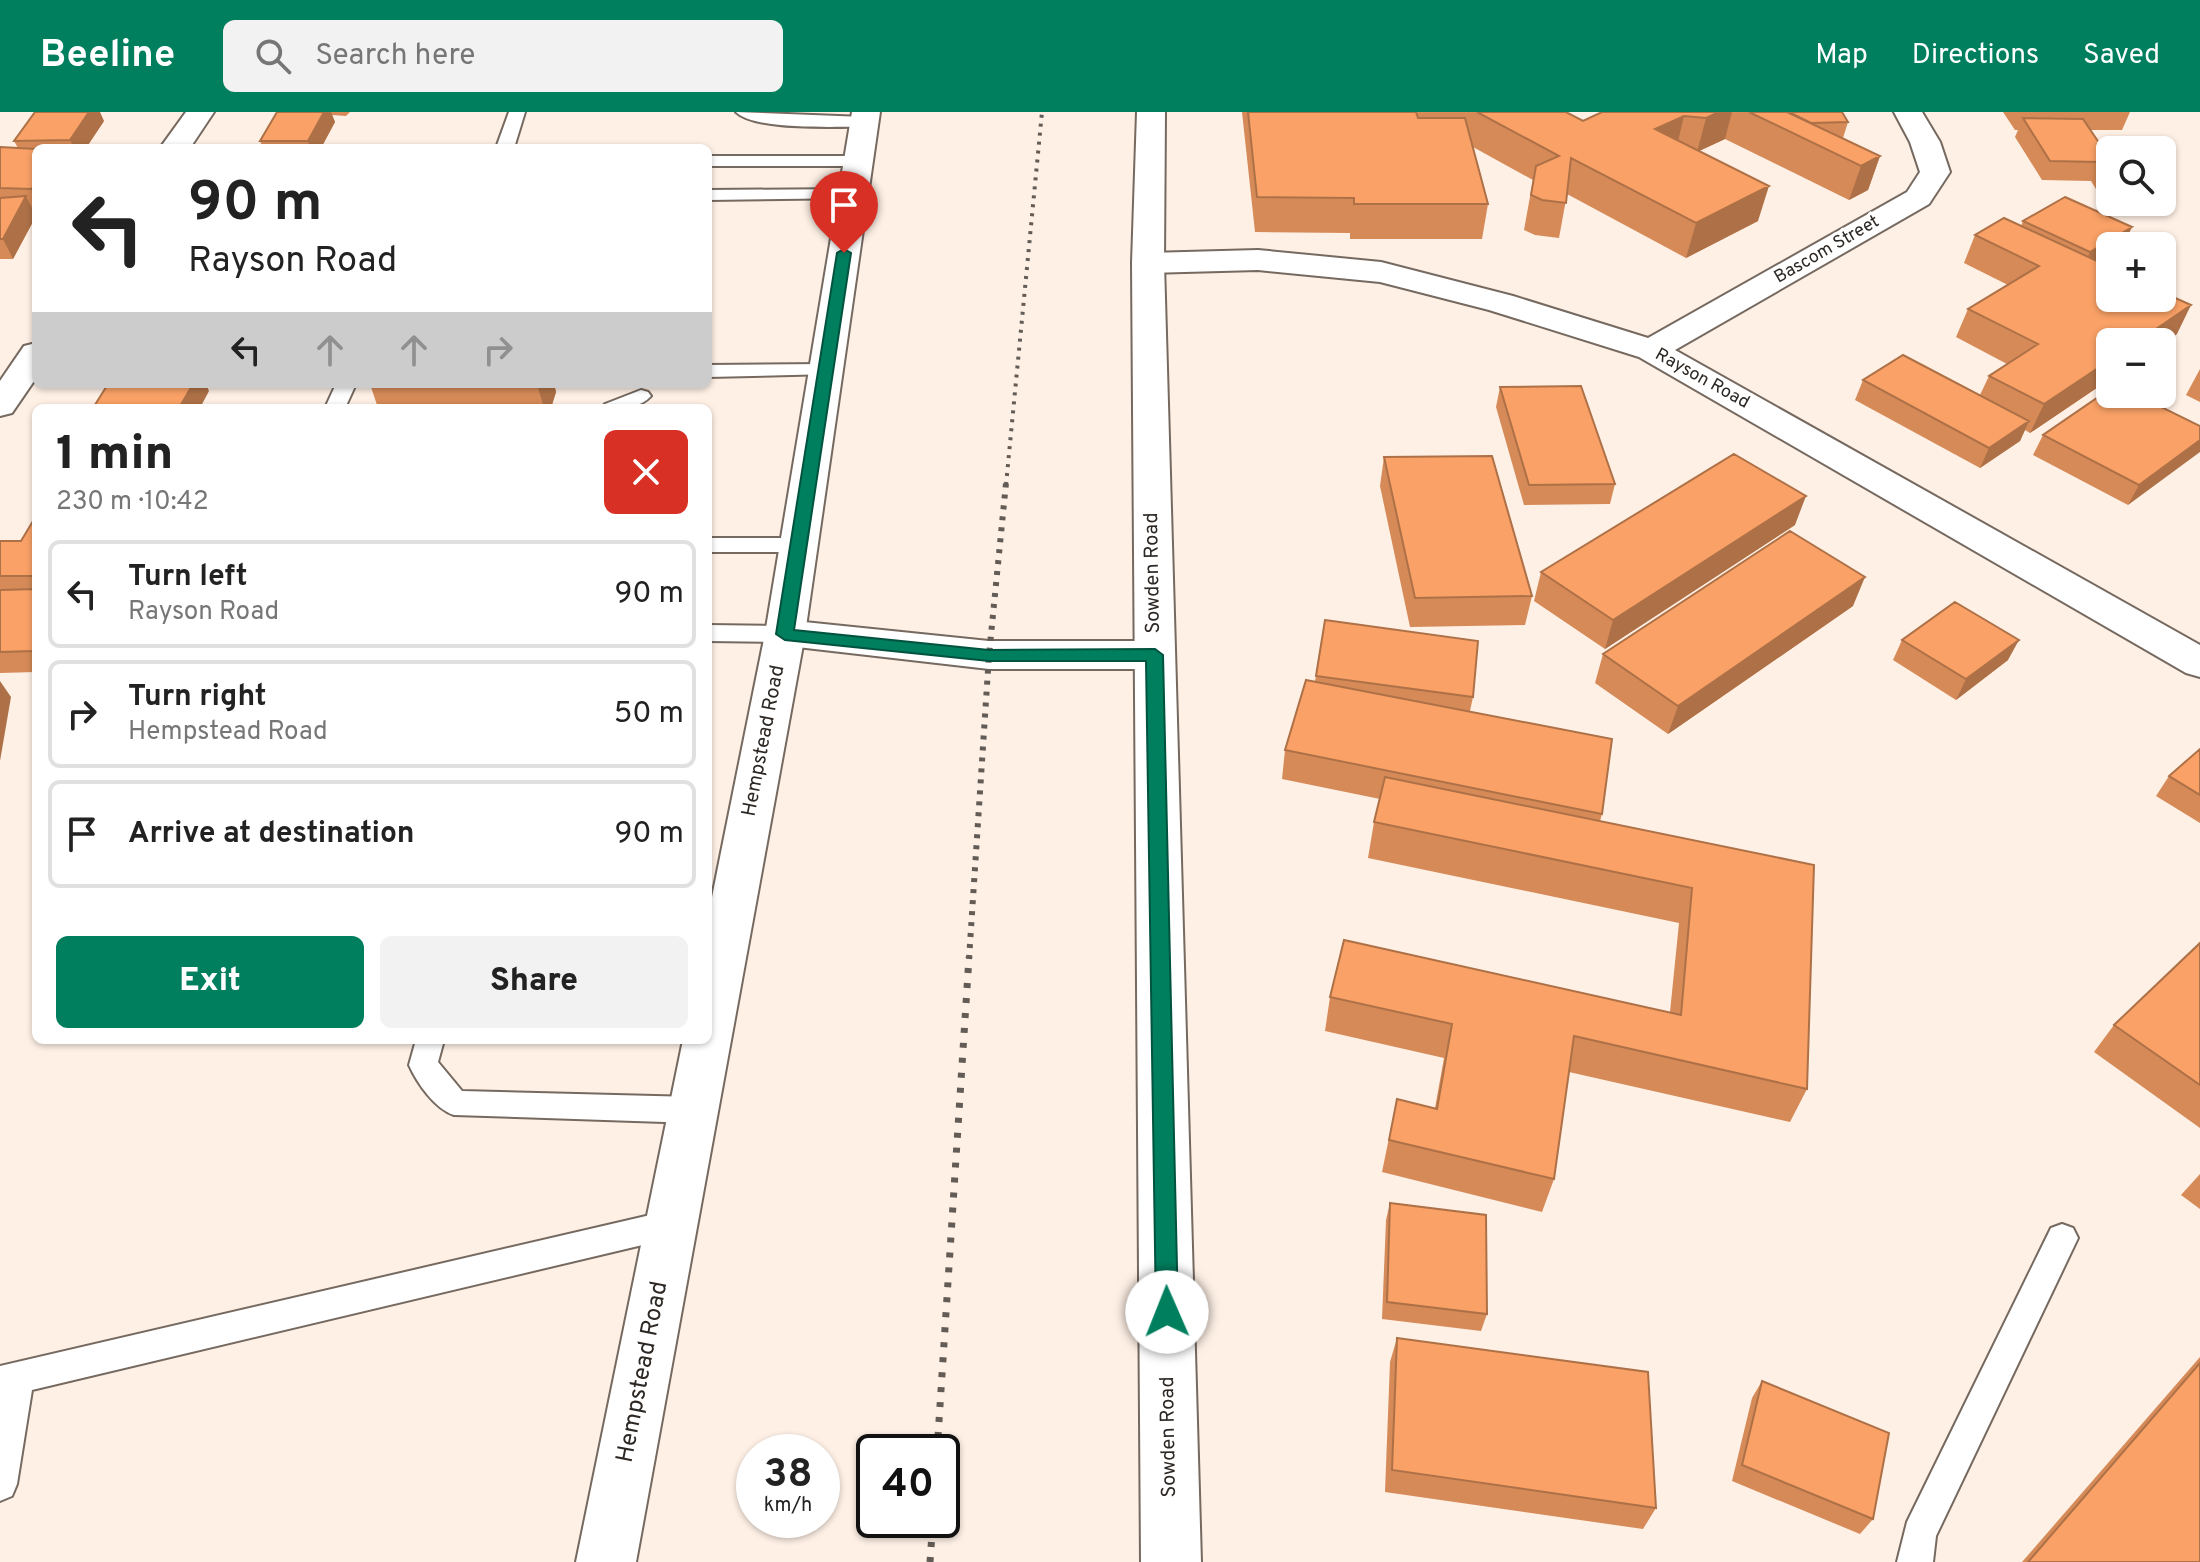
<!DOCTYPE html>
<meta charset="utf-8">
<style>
body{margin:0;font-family:Overpass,sans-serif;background:#f2f2f2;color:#222;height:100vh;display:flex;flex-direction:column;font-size:30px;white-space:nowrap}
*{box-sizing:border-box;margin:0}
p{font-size:26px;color:#767676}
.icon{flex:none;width:44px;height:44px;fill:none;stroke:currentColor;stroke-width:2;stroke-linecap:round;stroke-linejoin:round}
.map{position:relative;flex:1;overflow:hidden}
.panel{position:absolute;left:32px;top:292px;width:680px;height:640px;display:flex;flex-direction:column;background:#fff;border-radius:12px;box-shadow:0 2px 6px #0004}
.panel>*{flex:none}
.guide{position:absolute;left:32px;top:32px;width:680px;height:244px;border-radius:12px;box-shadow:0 2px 6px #0004;background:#fff;color:#222;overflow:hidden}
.fabs{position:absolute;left:2096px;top:24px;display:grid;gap:16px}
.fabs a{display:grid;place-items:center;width:80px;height:80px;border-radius:12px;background:#fff;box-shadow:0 2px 6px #0004;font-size:40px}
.speed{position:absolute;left:736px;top:1322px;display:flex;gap:16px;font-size:40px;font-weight:700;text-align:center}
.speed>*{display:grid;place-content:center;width:104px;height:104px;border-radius:50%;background:#fff;box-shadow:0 2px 6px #0004;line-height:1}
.speed small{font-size:20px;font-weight:400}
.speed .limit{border:4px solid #111;border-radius:12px;background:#fff;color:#111}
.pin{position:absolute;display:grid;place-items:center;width:68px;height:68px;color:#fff;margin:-82px -34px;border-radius:50% 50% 50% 0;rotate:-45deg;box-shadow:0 0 8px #0007}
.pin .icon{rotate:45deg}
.me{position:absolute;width:88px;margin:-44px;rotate:359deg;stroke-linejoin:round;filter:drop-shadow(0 0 6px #0008)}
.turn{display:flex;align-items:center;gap:28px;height:168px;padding:0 24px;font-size:36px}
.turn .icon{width:104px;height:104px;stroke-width:2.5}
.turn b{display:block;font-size:56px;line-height:68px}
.lanes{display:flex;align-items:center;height:76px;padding:0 24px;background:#0003;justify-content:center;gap:40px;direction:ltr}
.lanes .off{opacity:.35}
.round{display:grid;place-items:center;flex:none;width:84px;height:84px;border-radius:12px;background:#f2f2f2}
.summary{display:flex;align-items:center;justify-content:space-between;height:136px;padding:0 24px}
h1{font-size:48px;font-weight:800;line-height:60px}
.button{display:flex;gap:16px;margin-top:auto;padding:16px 24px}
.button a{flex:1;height:92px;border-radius:12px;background:#007f5f;color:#fff;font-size:32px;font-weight:800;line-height:92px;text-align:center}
.button a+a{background:#f2f2f2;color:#222}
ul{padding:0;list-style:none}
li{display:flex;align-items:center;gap:24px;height:108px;margin:0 16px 12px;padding:0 8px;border:4px solid #e0e0e0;border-radius:12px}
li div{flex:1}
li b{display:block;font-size:30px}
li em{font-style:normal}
header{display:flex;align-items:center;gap:48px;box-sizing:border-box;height:112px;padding:0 40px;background:#007f5f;color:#fff}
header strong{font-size:38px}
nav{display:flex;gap:44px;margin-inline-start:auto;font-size:28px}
.search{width:560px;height:72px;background:#f2f2f2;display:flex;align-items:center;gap:20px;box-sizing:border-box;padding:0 28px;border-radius:12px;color:#767676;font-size:30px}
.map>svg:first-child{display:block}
</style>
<header>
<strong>Beeline</strong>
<div class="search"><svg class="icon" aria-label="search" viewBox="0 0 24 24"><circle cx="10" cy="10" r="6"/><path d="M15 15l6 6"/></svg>Search here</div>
<nav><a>Map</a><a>Directions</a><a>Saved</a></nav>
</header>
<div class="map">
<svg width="2200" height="1450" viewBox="0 0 2200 1450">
<rect width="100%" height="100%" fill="#fef0e5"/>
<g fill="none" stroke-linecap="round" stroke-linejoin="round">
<g stroke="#756960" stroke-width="4">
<path id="lane" d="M509 0H525L514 36H496Z
M736 0 864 5 873 10 864 15C834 14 756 19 736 0Z
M708 44H858L867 49 858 54H708Z
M853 77 859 78 862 82 859 86 708 88V78Z
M825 252 835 258 832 262 708 265V253Z
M336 272H356L345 296H325Z
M641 278 648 280 651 284C638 298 620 296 602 296L605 292Z
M708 426H798L806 428 809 433 806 438 798 440H708Z
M708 513 785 514 793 516 797 522 793 528 785 530 708 529Z
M416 928H444L438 950 462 979 694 985 704 989 709 998 704 1007 694 1011 454 1003C435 997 417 971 409 953Z
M672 1098 683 1102 687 1112 683 1122 672 1126 32 1278 17 1372 12 1384 0 1389V1254Z
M2062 1112 2073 1116 2078 1126 1936 1424 1933 1450H1897L1907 1410 2051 1116Z"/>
</g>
<g stroke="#756960" stroke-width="4">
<path id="street" d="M186 0H214L190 36H160Z
M1894 0H1922L1940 30 1950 60 1929 92 1675 238 2200 533V565L2186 561 1639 245 1489 198 1380 170 1258 158 1148 161 1137 158 1132 151 1137 144 1148 141 1258 138 1381 150 1513 184 1648 226 1907 80 1920 60 1910 30Z
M36 231V266L12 301 0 304V269L24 234Z
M785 508 989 529H1155L1169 533 1175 543 1169 553 1155 557H989L771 532 765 522 771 512Z"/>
</g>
<g stroke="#756960" stroke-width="4">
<path id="secondary" d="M852 0H880L805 522 636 1450H576L683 928H708V805L765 522Z
M1137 0H1165L1164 151 1201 1450H1141L1132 151Z"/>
</g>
<use href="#lane" fill="#fff" fill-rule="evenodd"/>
<use href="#street" fill="#fff" fill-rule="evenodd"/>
<use href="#secondary" fill="#fff" fill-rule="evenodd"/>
<path stroke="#635c56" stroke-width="4" stroke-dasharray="3 6" stroke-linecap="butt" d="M1006 373 1042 0"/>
<path stroke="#635c56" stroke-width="6" stroke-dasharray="4 7" stroke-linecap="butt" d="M969 847 989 543 1006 371"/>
<path stroke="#635c56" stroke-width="7" stroke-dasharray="5 10" stroke-linecap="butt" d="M937 1340 969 845
M930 1450 933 1408"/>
</g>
<path fill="#d68a58" d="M277 0H350L346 4 332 3 335 10 321 36H263L260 29Z
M1242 0H1566L1583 9 1602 0H1842L1848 10 1843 26 1880 44 1868 78 1849 88 1725 27 1699 39 1758 109 1686 146 1567 82 1559 126 1535 123 1524 118 1533 68 1473 35 1488 92 1482 127H1350V121L1255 120Z
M2003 0H2130L2122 18H2090L2110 47V87H2102L2091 69 2042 68 2015 25 2018 18H2015Z
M104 9 86 36H36V96H32L36 104 13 147H0V35L18 36 14 29Z
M2065 85 2098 150 2177 222 2162 232V230H2110V267L2030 321 2025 318 2020 329 1980 356 1855 288 1863 268 1980 283 1989 264 2007 252 1956 225 1968 197 2008 173 1964 151 1975 123 2021 114 2023 109Z
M2200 257V290L2186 283Z
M370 272H554L556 280 551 296H378Z
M1500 275 1615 372 1610 392 1524 393 1496 295Z
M2200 314 2128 393 2033 343 2043 323Z
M1384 345 1532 484 1525 513 1410 515 1380 374Z
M36 404V560L0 561V429H21Z
M1795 413 1605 537 1534 489 1541 460Z
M1853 494 1668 622 1595 571 1603 542Z
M1902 528 2008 548 1956 588 1893 548Z
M1316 564 1473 585 1470 599 1602 702 1600 709 1814 753 1807 977 1790 1010 1569 960 1554 1067 1542 1100 1382 1060 1397 987 1435 996 1444 946 1325 919 1330 885 1670 900 1679 811 1368 746 1374 710 1380 687 1282 667 1285 638 1315 569Z
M2200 637V711L2156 684 2169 664Z
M2200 831V1016L2094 940 2114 913Z
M2200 1062V1097L2181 1083Z
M1390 1091 1487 1202 1481 1219 1382 1207 1386 1108Z
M1397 1226 1656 1396 1643 1417 1385 1380 1390 1250Z
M2200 1245V1450H2022Z
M1762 1269 1873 1407 1860 1422 1732 1369 1752 1286Z"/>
<path fill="#ae7147" d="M89 0H100L104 9 86 36H74L70 28Z
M324 0H331L335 10 321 36H310L308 29Z
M1719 0H1732L1725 27 1697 40 1706 6Z
M1684 4 1676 38 1655 17Z
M1880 44 1868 78 1849 88 1861 54Z
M36 73V87L31 77Z
M1769 74 1758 109 1686 146 1696 111Z
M26 84 36 104 13 147 3 127Z
M2132 115 2123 134H2110V142L2081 160 2090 140Z
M2191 193 2177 222 2162 232V230H2137Z
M2110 248V267L2030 321 2044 292Z
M193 272H206L209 279 200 296H179Z
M537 272H554L556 280 551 296H544Z
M2029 309 2020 329 1980 356 1989 336Z
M2200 328V340L2128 393 2139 373Z
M1806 384 1795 413 1605 537 1613 508Z
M1865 465 1853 494 1668 622 1678 594Z
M2019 528 2008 548 1956 588 1966 567Z
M0 569 11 585 0 649Z"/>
<path fill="#f9a166" stroke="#ae7147" stroke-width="2" d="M35 0H89L70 28 14 29Z
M277 0H324L308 29H260Z
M1248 0H1416L1418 6H1465L1488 92H1354V86L1257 85Z
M1477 0H1566L1583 9 1602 0H1719L1706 6 1684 4 1655 17 1769 74 1696 111 1571 46 1566 91 1542 88 1531 83 1536 54 1559 44Z
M1749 0H1787L1880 44 1861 54Z
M1789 0H1842L1848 10 1811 11Z
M2023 6 2083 7 2110 47V66L2099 50 2050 49Z
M0 35 36 37V73L31 77 0 76Z
M26 84 3 127H0V86Z
M2065 85 2132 115 2090 140 2023 109Z
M2004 106 2110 155V186H2162V180L2191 193 2137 230H2110V248L2044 292 1989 264 2038 232 1968 197 2039 154 1975 123Z
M1903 243 2029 309 1989 336 1863 268Z
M108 272H193L179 296H93Z
M1581 274 1615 372 1529 373 1500 275Z
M2110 277V282H2135L2200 314V328L2139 373 2043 323Z
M1734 342 1806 384 1613 508 1541 460Z
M1492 344 1532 484 1415 486 1384 345Z
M36 404V464H0V429H21Z
M1790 419 1865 465 1678 594 1603 542Z
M36 477V535L34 539 0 540V478Z
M1955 490 2019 528 1966 567 1902 528Z
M1325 508 1478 529 1473 585 1316 564Z
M1306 568 1612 627 1602 702 1285 638Z
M2200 637V683L2169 664Z
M1385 665 1814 753 1807 977 1574 924 1554 1067 1389 1028 1397 987 1437 997 1452 912 1330 885 1344 828 1681 903 1692 776 1374 710Z
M2200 831V973L2114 913Z
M1390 1091 1486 1103 1487 1202 1387 1190Z
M1397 1226 1648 1260 1656 1396 1392 1358Z
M2200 1251V1450H2028Z
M1762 1269 1889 1321 1873 1407 1742 1353Z"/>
<path fill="#007f5f" stroke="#00533e" stroke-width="2" d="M844 137 851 141 794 518 989 538 1155 537 1163 543 1178 1200 1175 1207 1167 1210 1159 1207 1156 1200 1146 549H989L785 528 776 522 837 141Z"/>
<g text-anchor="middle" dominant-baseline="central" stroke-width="6" stroke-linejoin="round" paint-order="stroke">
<g font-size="18" fill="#2d2824" stroke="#fff">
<text transform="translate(1827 138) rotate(-30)">Bascom Street</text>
<text transform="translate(1702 267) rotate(29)">Rayson Road</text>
</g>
<g font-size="20" fill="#2d2824" stroke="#fff">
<text transform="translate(1153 461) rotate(-91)">Sowden Road</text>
<text transform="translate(764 629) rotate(-79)">Hempstead Road</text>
<text transform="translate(1169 1325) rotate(-91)">Sowden Road</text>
</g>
<g font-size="24" fill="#2d2824" stroke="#fff">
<text transform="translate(643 1260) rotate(-79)">Hempstead Road</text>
</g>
</g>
</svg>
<div class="fabs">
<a><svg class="icon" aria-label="search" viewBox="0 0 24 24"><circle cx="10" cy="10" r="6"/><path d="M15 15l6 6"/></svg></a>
<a>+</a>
<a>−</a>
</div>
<div class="speed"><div>38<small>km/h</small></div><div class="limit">40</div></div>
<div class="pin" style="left:844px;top:141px;background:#d93025"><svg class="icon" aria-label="arrive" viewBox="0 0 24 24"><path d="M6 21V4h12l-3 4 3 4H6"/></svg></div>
<svg class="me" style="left:1167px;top:1200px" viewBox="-20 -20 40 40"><circle r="19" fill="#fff"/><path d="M0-13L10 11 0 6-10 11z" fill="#007f5f"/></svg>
<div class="guide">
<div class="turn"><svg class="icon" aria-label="left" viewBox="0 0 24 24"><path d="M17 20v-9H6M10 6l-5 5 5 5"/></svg><div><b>90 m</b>Rayson Road</div></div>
<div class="lanes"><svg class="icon" aria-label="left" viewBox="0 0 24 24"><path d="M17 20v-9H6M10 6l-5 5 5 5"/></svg><svg class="icon off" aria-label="ahead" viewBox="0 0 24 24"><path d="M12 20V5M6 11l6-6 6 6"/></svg><svg class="icon off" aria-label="ahead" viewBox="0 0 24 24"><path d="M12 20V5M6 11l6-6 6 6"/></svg><svg class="icon off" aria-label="right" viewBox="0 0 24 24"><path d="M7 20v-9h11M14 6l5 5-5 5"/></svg></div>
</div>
<section class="panel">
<div class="summary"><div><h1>1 min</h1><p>230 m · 10:42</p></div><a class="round" style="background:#d93025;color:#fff"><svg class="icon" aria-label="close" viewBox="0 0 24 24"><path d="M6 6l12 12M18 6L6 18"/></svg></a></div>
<ul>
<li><svg class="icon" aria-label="left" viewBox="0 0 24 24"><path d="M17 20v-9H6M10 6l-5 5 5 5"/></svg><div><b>Turn left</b><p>Rayson Road</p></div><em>90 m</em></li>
<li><svg class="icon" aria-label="right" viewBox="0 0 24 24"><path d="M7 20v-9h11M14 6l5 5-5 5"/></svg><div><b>Turn right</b><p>Hempstead Road</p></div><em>50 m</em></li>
<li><svg class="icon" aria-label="arrive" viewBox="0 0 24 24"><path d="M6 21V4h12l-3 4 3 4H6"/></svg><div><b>Arrive at destination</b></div><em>90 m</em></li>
</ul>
<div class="button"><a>Exit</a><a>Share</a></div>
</section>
</div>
